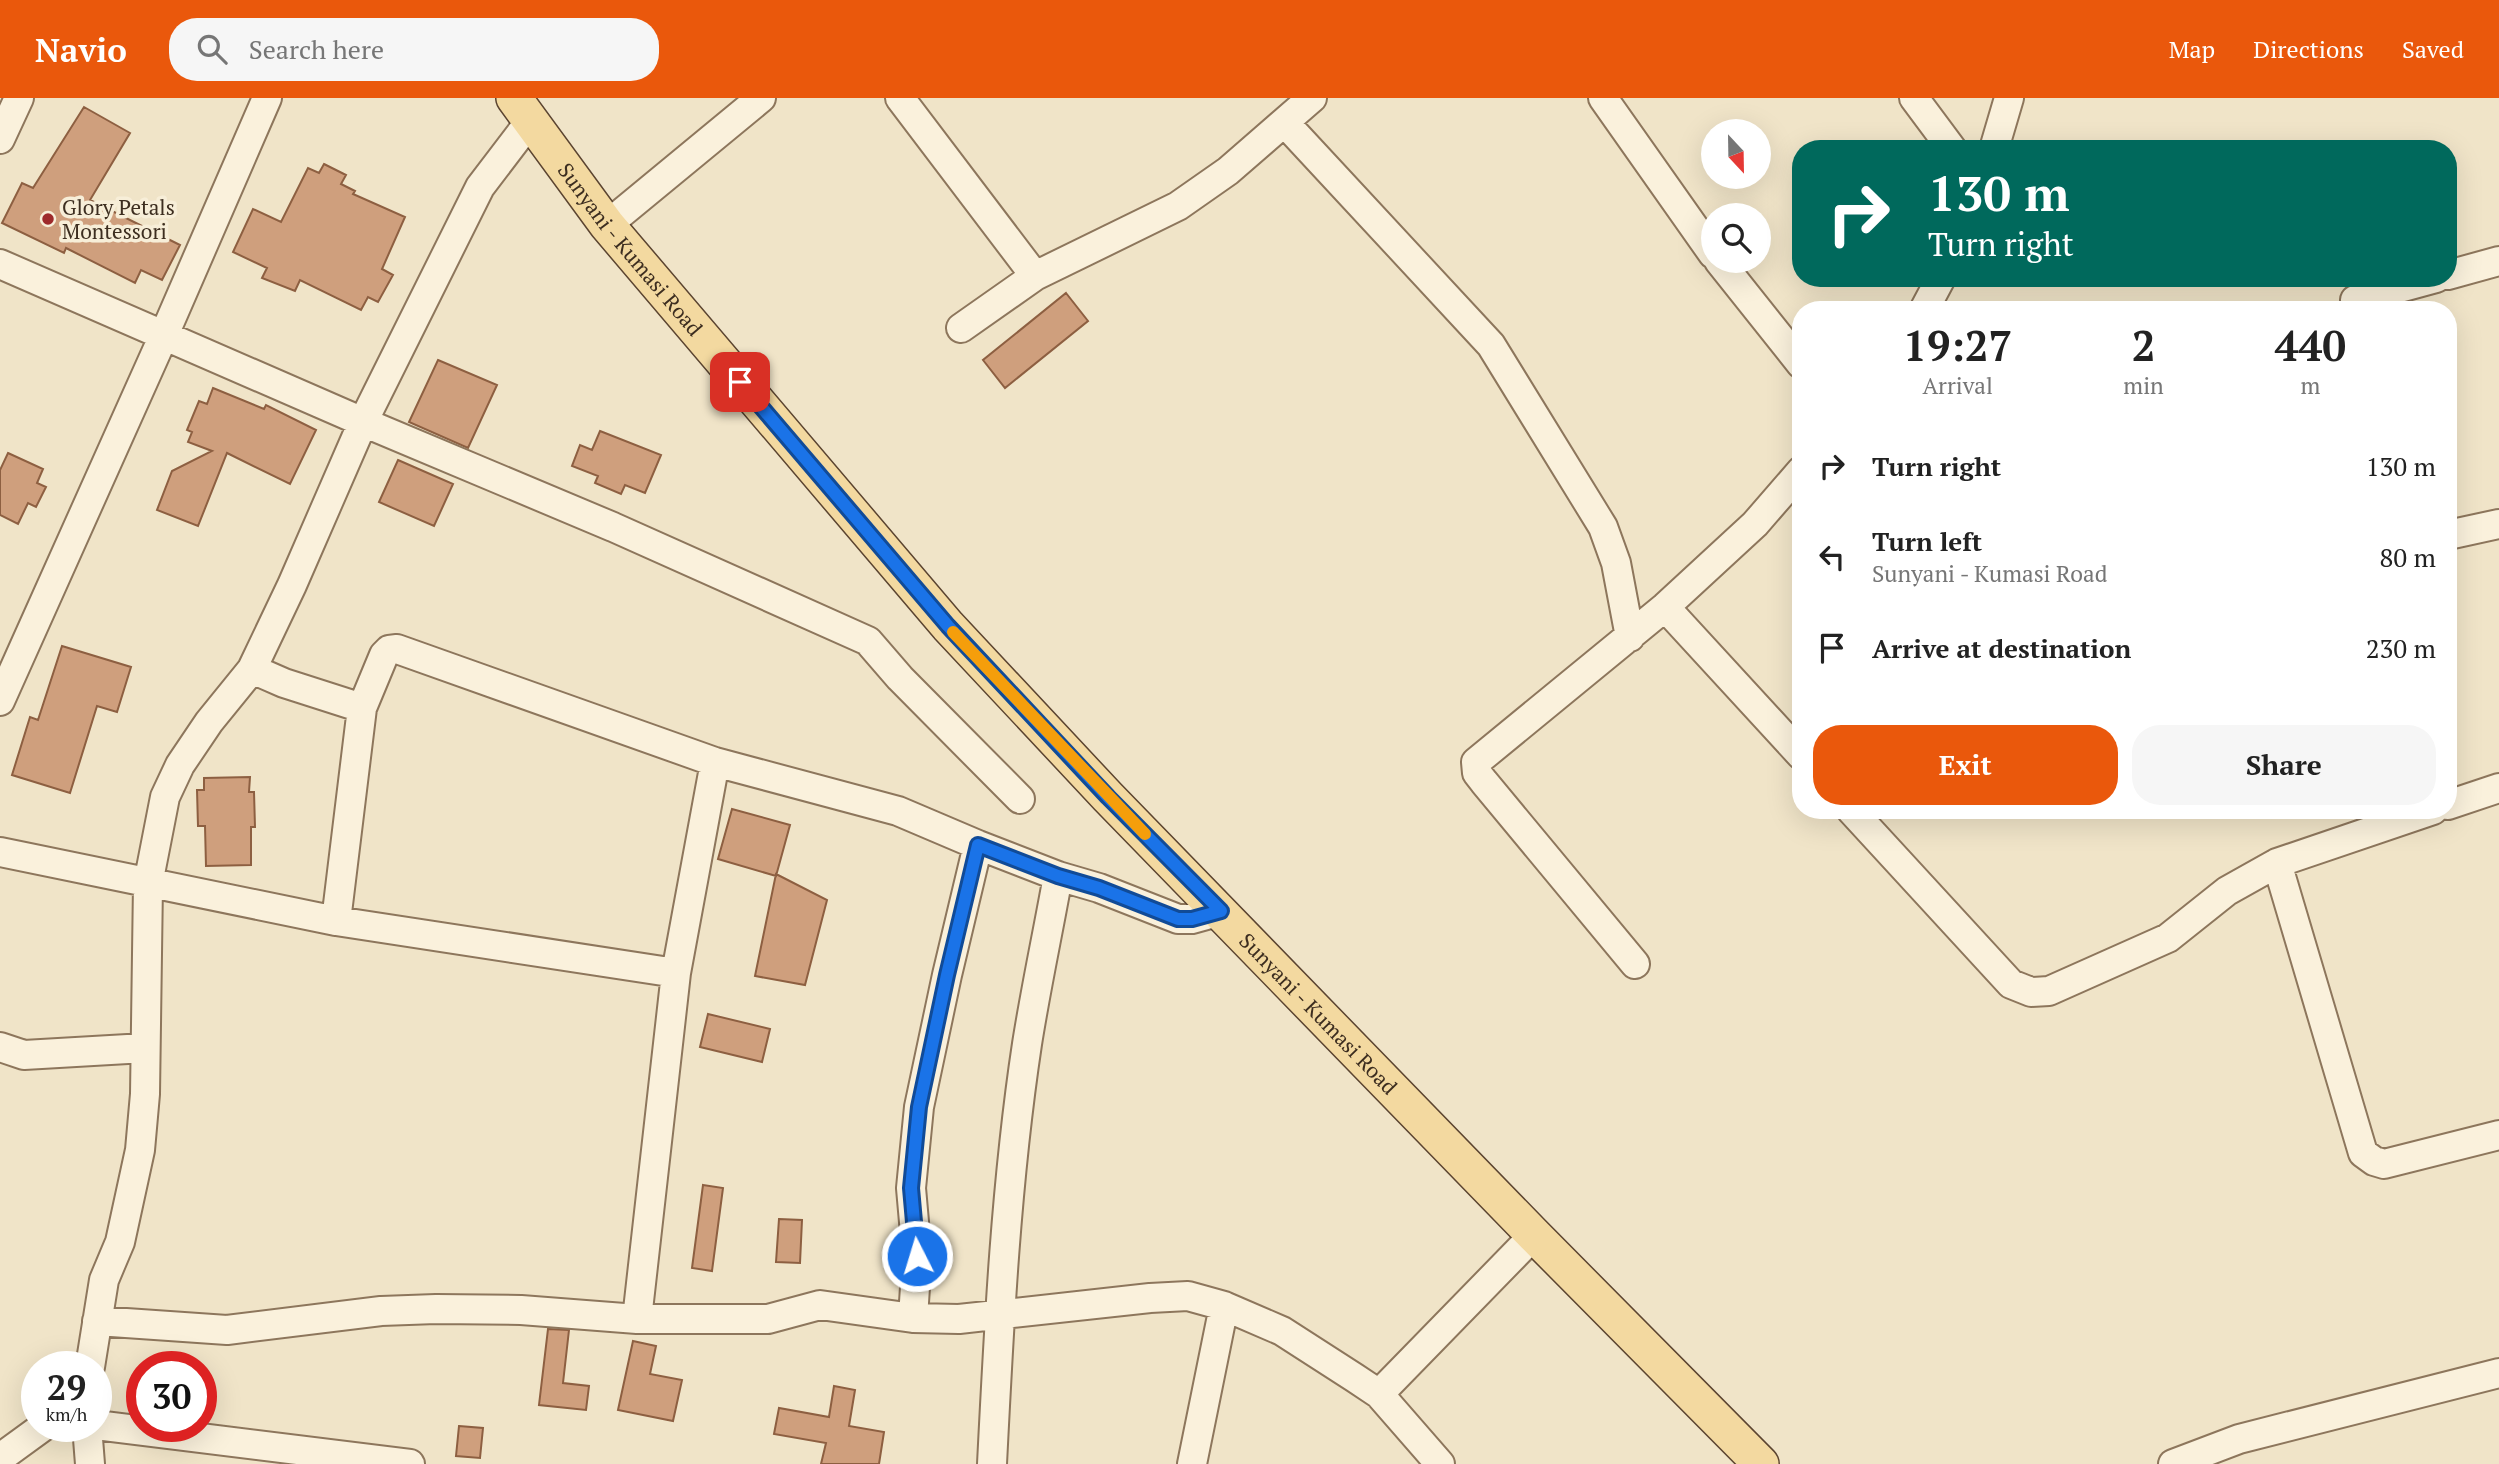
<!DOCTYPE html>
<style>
body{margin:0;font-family:"PT Serif",serif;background:#f6f6f6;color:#222;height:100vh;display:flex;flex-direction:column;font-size:26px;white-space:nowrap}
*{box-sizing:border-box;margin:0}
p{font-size:23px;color:#767676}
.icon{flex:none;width:38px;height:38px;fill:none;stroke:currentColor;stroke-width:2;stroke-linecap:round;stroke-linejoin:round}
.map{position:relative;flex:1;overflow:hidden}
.side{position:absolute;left:1792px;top:203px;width:665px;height:518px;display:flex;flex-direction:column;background:#fff;border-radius:28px;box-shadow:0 7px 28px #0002}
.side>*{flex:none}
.hud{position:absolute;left:1792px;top:42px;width:665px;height:147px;border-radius:28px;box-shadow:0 7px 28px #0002;background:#00695c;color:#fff;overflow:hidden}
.needle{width:46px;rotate:158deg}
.tools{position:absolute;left:1701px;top:21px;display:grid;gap:14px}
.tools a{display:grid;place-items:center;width:70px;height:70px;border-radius:50%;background:#fff;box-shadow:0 7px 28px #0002;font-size:35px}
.speed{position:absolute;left:21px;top:1253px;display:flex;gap:14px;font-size:35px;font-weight:700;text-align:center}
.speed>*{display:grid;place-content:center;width:91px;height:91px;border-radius:50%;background:#fff;box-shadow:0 7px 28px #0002;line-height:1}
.speed small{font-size:18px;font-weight:400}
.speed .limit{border:10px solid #d22;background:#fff;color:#111}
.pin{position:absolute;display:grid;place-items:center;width:60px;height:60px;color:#fff;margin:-30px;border-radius:14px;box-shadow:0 4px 10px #0006}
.me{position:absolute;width:77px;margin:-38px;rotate:355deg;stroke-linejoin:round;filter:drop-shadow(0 0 5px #0008)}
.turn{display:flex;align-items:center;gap:24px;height:147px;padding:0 21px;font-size:32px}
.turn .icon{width:91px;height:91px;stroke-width:2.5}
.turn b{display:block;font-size:49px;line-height:60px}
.eta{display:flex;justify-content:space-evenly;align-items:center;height:119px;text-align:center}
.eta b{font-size:42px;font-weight:800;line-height:49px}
.cta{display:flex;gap:14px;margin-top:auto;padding:14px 21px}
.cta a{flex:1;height:80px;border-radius:28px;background:#ea580c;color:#fff;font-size:28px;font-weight:800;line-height:80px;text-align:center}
.cta a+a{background:#f6f6f6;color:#222}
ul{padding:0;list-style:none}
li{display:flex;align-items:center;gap:21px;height:91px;padding:0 21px}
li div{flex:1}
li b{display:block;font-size:26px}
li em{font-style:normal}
header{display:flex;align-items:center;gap:42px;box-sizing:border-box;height:98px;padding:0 35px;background:#ea580c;color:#fff}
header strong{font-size:33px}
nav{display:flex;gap:38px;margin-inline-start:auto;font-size:24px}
.search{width:490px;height:63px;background:#f6f6f6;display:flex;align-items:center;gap:18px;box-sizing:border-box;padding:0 24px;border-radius:28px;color:#767676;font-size:26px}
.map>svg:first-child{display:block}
</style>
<header>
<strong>Navio</strong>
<div class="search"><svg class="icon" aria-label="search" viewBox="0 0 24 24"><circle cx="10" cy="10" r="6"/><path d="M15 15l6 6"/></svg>Search here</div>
<nav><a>Map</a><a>Directions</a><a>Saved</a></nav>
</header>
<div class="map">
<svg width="2499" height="1366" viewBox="0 0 2499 1366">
<rect width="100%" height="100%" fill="#f0e4c8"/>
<path fill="#cf9f7d" stroke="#8d5f41" stroke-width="2" d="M84 9 130 35 90 102 180 147 162 182 141 172 135 185 66 150 64 155 2 125 22 85 33 90Z
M324 66 346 77 341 86 355 93 353 96 405 119 382 171 393 177 378 204 368 199 361 212 300 182 295 193 262 180 267 170 233 154 253 111 281 124 308 70 319 75Z
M1066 195 1088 223 1005 290 983 262Z
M438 262 497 287 468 350 409 324Z
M213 290 264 311 266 307 316 332 290 386 227 355 198 428 157 412 172 373 212 353 188 344 192 334 187 332 199 303 207 306Z
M600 333 661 357 645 395 625 387 621 396 595 385 598 378 572 368 580 347 592 352Z
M8 355 43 371 37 385 46 389 36 409 28 405 18 426 0 417V372Z
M398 362 453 386 434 428 379 404Z
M62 548 131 569 117 614 97 608 70 695 12 677 30 619 38 622Z
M250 679 249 694H254L255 729H251V767L206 768 205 728H198L197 692H204V680Z
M732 711 790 727 776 778 718 761Z
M776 776 827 802 805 887 755 878Z
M708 916 770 931 762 964 700 949Z
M703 1087 723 1090 712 1173 692 1170Z
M779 1121 802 1122 800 1165 776 1164Z
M548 1231 569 1232 563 1285 589 1288 586 1312 539 1307Z
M633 1243 656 1248 650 1276 682 1282 673 1323 618 1312Z
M834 1288 855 1292 849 1328 884 1334 879 1366H821L826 1345 774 1336 779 1310 829 1319Z
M459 1328 483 1330 480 1360 456 1358Z"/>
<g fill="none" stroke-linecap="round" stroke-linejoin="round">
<g stroke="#8d765c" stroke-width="32">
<path id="minor" d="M900 0 1035 178
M1603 0 1713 156
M1914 0 1952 51
M1285 25 1491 247 1603 429 1616 465 1630 539
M0 41 19 0
M1994 51 2009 0
M607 127 761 0
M1719 163 1801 266
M0 166 363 324 613 429 868 543 900 580 1020 701
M2448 177 2499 163
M2355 202 2436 180
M1924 212 1941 180
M961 230 1035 178 1178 108 1228 73 1312 0
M2448 437 2499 426
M1665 509 1801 657
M252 571 284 585 362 610
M0 603 164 237 267 0
M2448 707 2499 690
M1851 712 2011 886 2031 894 2049 893 2168 840 2227 793 2277 765 2433 712
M0 754 336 823 676 875
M2277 765 2363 1055 2374 1063 2384 1066 2499 1037
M336 823 362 610 384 557 389 552 397 551 715 664 898 713 978 747 1058 778 1099 790 1178 821H1192L1221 813
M1635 866 1484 684 1477 675 1476 664 1665 509 1755 426 1801 373
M0 949 24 957 145 950
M913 1220 917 1158 911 1090 919 1009 947 877 978 747
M637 1221 676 875 715 664
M97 1223 227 1232 381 1213 436 1211 521 1212 637 1221H768L820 1207 913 1220 959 1221 1150 1200 1188 1198 1224 1208 1282 1233 1355 1280 1379 1296 1440 1366
M90 1269 104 1182 120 1144 140 1052 145 996 148 786 165 699 180 667 209 624 252 571 292 487 363 324 480 89 531 22
M1379 1296 1534 1137
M96 1327 410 1366
M87 1328 90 1366
M0 1360 44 1328
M992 1366C999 1226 1006 1085 1027 946 1036 889 1048 834 1058 778
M1192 1366 1224 1208
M2173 1366 2239 1341 2499 1275"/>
</g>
<g stroke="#5b4430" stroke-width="38">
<g id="major">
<path id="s1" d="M514 0 607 127 948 528 1108 699 1534 1137 1761 1366"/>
</g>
</g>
<use href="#minor" stroke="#faf1dc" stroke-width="28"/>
<use href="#major" stroke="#f3d9a0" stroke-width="35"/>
</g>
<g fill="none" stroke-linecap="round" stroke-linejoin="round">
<g stroke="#114b97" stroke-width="18">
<path id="route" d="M740 284 948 528 1108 699 1221 813 1192 821H1178L1099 790 1058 778 978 747 947 877 919 1009 911 1090 917 1158"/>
</g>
<use href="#route" stroke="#1a73e8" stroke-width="12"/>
<path stroke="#f59e0b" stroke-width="12" d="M953 534 1145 736"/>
</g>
<circle fill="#9e2a2b" stroke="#f7eed8" stroke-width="2.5" cx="48" cy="121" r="7"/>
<g text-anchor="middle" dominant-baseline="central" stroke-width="7" stroke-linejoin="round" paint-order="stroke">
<g font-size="21" fill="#3d2e20" stroke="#f7eed8" text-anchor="start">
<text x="62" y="109">Glory Petals<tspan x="62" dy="24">Montessori</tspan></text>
</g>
<g font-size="21" fill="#3d2e20" stroke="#f7eed8">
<text stroke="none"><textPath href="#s1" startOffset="191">Sunyani - Kumasi Road</textPath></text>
<text stroke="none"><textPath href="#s1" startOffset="1220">Sunyani - Kumasi Road</textPath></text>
</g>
</g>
</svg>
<div class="tools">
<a><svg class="needle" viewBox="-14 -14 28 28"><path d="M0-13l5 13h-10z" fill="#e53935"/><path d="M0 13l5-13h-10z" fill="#767676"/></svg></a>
<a><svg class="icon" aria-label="search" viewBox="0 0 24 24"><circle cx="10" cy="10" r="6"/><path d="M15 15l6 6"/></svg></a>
</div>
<div class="speed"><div>29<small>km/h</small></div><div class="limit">30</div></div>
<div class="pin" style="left:740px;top:284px;background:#d93025"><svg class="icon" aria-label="arrive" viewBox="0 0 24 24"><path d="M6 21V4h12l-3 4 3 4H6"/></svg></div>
<svg class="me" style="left:917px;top:1158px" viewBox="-20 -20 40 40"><circle r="17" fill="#1a73e8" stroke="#fff" stroke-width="3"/><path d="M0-11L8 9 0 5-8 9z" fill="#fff"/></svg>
<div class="hud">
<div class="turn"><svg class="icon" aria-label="right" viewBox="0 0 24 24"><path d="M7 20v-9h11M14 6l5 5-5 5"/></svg><div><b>130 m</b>Turn right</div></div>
</div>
<section class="side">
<div class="eta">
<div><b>19:27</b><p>Arrival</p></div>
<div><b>2</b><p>min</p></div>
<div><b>440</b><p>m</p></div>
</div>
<ul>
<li><svg class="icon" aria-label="right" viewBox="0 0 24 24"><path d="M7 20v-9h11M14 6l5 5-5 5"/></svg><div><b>Turn right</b></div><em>130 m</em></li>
<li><svg class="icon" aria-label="left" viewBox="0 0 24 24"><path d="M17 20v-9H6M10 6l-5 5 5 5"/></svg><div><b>Turn left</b><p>Sunyani - Kumasi Road</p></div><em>80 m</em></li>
<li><svg class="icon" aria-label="arrive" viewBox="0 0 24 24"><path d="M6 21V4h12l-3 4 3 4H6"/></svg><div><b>Arrive at destination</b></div><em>230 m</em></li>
</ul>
<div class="cta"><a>Exit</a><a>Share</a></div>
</section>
</div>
